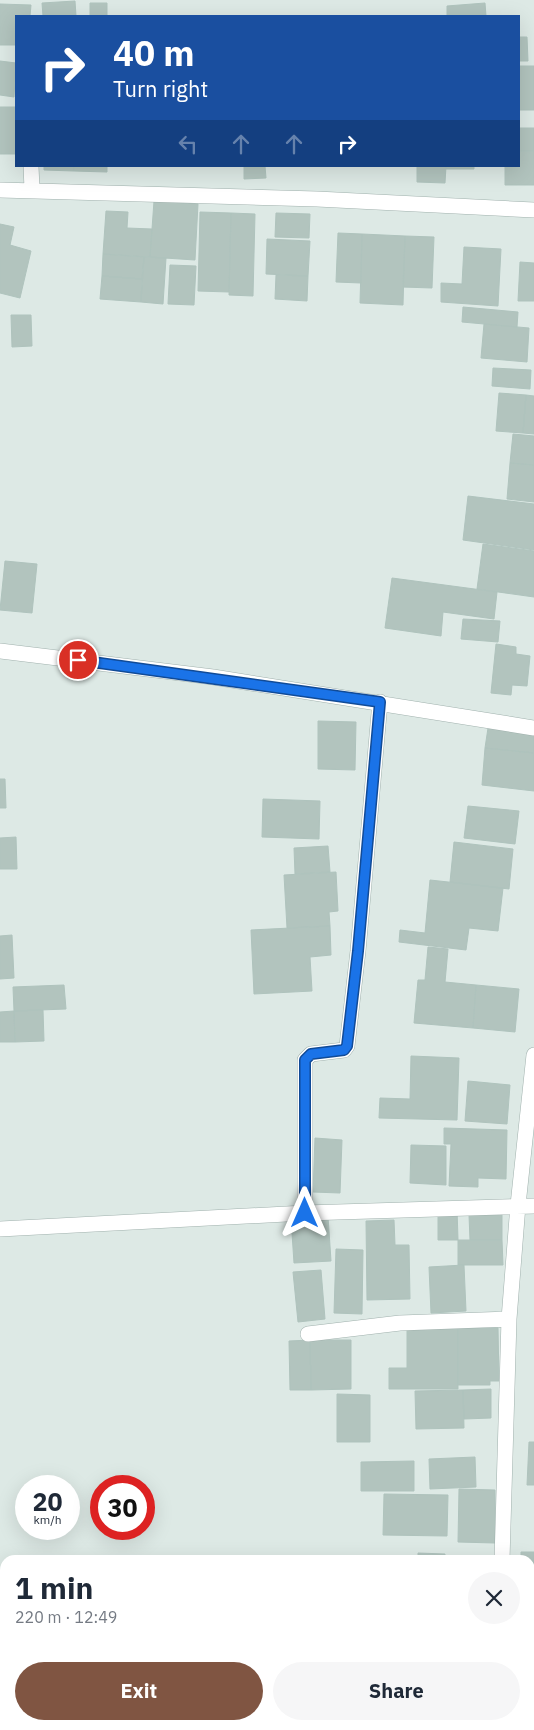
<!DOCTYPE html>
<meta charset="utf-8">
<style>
body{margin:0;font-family:"IBM Plex Sans",sans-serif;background:#f6f6f7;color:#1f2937;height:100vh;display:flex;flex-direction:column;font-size:19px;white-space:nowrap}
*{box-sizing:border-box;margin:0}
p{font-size:16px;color:#747a83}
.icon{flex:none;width:28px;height:28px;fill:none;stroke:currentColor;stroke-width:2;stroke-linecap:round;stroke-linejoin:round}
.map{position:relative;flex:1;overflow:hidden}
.details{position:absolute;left:0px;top:1555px;width:535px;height:175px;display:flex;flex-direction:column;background:#fff;border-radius:15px 15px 0 0;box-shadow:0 5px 20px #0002}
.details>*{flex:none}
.top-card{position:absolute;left:15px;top:15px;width:505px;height:152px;border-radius:0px;box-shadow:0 5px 20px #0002;background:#1a4fa0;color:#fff;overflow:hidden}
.speed{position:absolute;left:15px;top:1475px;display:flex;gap:10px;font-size:25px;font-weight:700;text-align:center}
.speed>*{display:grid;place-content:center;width:65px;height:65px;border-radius:50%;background:#fff;box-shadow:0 5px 20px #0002;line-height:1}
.speed small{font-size:12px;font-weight:400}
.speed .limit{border:8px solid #d22;background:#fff;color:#111}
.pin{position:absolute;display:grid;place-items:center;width:42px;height:42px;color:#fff;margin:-21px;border:2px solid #fff;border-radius:50%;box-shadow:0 1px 5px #0007}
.me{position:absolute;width:55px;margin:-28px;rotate:0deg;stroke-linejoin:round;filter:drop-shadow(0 0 4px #0008)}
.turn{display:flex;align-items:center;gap:18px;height:105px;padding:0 15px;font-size:22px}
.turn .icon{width:65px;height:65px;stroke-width:2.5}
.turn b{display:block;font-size:35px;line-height:42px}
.lanes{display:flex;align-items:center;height:48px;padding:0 15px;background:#0003;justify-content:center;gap:25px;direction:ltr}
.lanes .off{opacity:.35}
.round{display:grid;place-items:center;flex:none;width:52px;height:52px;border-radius:26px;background:#f6f6f7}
.headline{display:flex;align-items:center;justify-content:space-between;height:85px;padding:0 15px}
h1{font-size:30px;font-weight:700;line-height:38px}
.primary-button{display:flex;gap:10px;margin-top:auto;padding:10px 15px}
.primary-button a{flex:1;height:58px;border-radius:30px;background:#805542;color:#fff;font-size:20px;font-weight:700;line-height:58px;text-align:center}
.primary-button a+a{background:#f6f6f7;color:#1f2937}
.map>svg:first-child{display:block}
</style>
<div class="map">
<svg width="534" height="1730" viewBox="0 0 534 1730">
<rect width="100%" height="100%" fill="#dde9e5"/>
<path fill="#b2c4be" stroke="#afc3bd" d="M75 1 76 16H43L42 3Z
M90 3H107V16H90Z
M485 3 486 16H447V6Z
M0 4 31 5 30 16H16V45H0Z
M519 37H527L528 61H519Z
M0 61 16 63 14 97 0 95Z
M519 66H534V110H519Z
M0 107H16V154H0Z
M519 128H534V151H519Z
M519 151H534V185H505V166H519Z
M44 166H74V171L44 170Z
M74 166H107V172L74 171Z
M244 166H265L266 178 244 179Z
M417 166H446L445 183 417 182Z
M446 166H474V169H446Z
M154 201 198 204 195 260 150 257Z
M106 211 128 212 127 228 152 229 150 257 103 254Z
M200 212 231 213 229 292 198 291Z
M231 213 255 214 253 296 229 295Z
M276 213 310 214 309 238 275 237Z
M0 224 14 227 10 245 31 251 20 298 0 293Z
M338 233 362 234 361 283 336 282Z
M362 234 405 236 403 305 360 303Z
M405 236 434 237 432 288 403 287Z
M267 239 310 241 308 276 266 274Z
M464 247 501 249 498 306 441 302V283L462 284Z
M103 254 144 257 142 279 102 276Z
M144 257 166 258 163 304 141 302Z
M520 262 534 263V301H518Z
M170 265 196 266 194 305 168 304Z
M276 275 308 276 307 301 275 299Z
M102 276 142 279 141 302 100 299Z
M463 307 518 312 517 327 462 322Z
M11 315H31L32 346 12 347Z
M484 324 529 328 527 362 481 358Z
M493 368 531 370 530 389 492 386Z
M499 393 526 395 523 433 496 431Z
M526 395 534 396V434L523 433Z
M513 434 534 436V465L510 463Z
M510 463 534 465V502L507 499Z
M468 496 534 504V550L463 540Z
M483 544 534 551V597L477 589Z
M5 561 37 564 32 613 0 610Z
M392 578 497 592 494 619 443 612 441 636 385 628Z
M463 619 500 621 498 642 461 639Z
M496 644 516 647V654L530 656 527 686 512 685 511 695 491 693Z
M318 721 356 722 355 770 318 769Z
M488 728 534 733V753L485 748Z
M485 748 534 753V791L482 785Z
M0 779H5L6 808H0Z
M263 799 320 801 319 839 262 837Z
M468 806 519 811 515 844 464 838Z
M16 837 17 869H0V838Z
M454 842 513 849 509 889 450 882Z
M328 846 330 872 295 874 294 848Z
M336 872 338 911 329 912 330 926 287 928 284 875Z
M430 880 503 888 498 931 469 928 466 950 399 942 400 930 425 933Z
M330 926 331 955 310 957 312 991 254 994 251 930Z
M12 935 14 978 0 979V936Z
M428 947 448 949 445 982 476 985 473 1028 414 1023 418 980H425Z
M64 985 66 1009 14 1011 13 987Z
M476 985 519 989 515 1032 473 1028Z
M43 1010 44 1041 15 1042 14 1011Z
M14 1011 15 1042H0V1012Z
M411 1056 459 1058 457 1120 379 1118 380 1098 410 1099Z
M468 1081 510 1085 507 1124 465 1121Z
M444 1128 507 1130 506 1179 478 1178V1187L449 1186 451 1144H444Z
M315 1138 342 1140 340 1193 313 1192Z
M411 1145 446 1146V1185L410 1183Z
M438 1209H457L458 1240H438Z
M469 1215H502V1240H470Z
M328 1216 331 1261 294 1263 291 1218Z
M394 1220 395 1245H409L410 1299 367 1300 366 1221Z
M458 1240H502L503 1265H458Z
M336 1249 363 1250 362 1314 334 1313Z
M464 1265 466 1311 431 1313 429 1267Z
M321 1270 325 1319 298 1322 293 1272Z
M407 1328H458V1389H389V1368H407Z
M458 1328H498L499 1381H490V1385H458Z
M310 1340 311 1390H290L289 1341Z
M310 1340H351V1389L311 1390Z
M491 1389V1418L464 1419 463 1390Z
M463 1390 464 1428 416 1429 415 1391Z
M337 1394 370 1395V1442H337Z
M529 1442H534V1485H527Z
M475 1457 476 1487 430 1489 429 1459Z
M414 1461V1491H361V1462Z
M459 1489 495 1490V1543L458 1542Z
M384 1494 448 1495 447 1536 383 1535Z
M521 1552H534V1576H530V1560H521Z
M418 1553 445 1554V1560H418Z"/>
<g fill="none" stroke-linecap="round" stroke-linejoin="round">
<g stroke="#a0b1ad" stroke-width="16">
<path id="minor" d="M31 166 32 189
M0 190 317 199 534 210
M0 651 213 677 534 728
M305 1213V1060L311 1054 344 1050 347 1046 358 951 380 702
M0 1229 305 1213 534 1206
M308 1334 400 1323 509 1319
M502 1560 509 1319 518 1205 534 1055"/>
</g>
<path stroke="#7caea4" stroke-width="3" stroke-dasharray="2.5 4" stroke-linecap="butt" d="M493 1730V1725"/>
<use href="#minor" stroke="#fff" stroke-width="15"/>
</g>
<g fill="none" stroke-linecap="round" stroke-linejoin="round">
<g stroke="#114b97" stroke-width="12">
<path id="route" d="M78 660 380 702 358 951 347 1046 344 1050 311 1054 305 1060V1213"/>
</g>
<use href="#route" stroke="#1a73e8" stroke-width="9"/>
</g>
</svg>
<div class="speed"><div>20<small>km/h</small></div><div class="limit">30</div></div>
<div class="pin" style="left:78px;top:660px;background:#d93025"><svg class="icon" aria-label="arrive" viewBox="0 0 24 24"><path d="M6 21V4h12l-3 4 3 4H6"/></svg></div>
<svg class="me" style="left:305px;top:1213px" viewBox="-20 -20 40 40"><path d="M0-17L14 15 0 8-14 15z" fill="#1a73e8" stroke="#fff" stroke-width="4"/></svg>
<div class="top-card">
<div class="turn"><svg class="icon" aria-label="right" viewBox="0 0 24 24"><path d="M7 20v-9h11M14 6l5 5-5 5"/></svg><div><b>40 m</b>Turn right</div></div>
<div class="lanes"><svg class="icon off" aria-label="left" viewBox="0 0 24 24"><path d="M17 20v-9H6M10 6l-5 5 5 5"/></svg><svg class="icon off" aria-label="ahead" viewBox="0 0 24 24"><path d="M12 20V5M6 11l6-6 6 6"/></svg><svg class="icon off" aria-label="ahead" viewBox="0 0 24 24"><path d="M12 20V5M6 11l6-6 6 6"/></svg><svg class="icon" aria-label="right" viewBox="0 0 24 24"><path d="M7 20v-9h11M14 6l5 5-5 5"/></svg></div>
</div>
<section class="details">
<div class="headline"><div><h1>1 min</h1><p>220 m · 12:49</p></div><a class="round"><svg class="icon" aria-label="close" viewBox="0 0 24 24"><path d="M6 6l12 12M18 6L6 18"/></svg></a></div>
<div class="primary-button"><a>Exit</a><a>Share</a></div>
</section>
</div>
